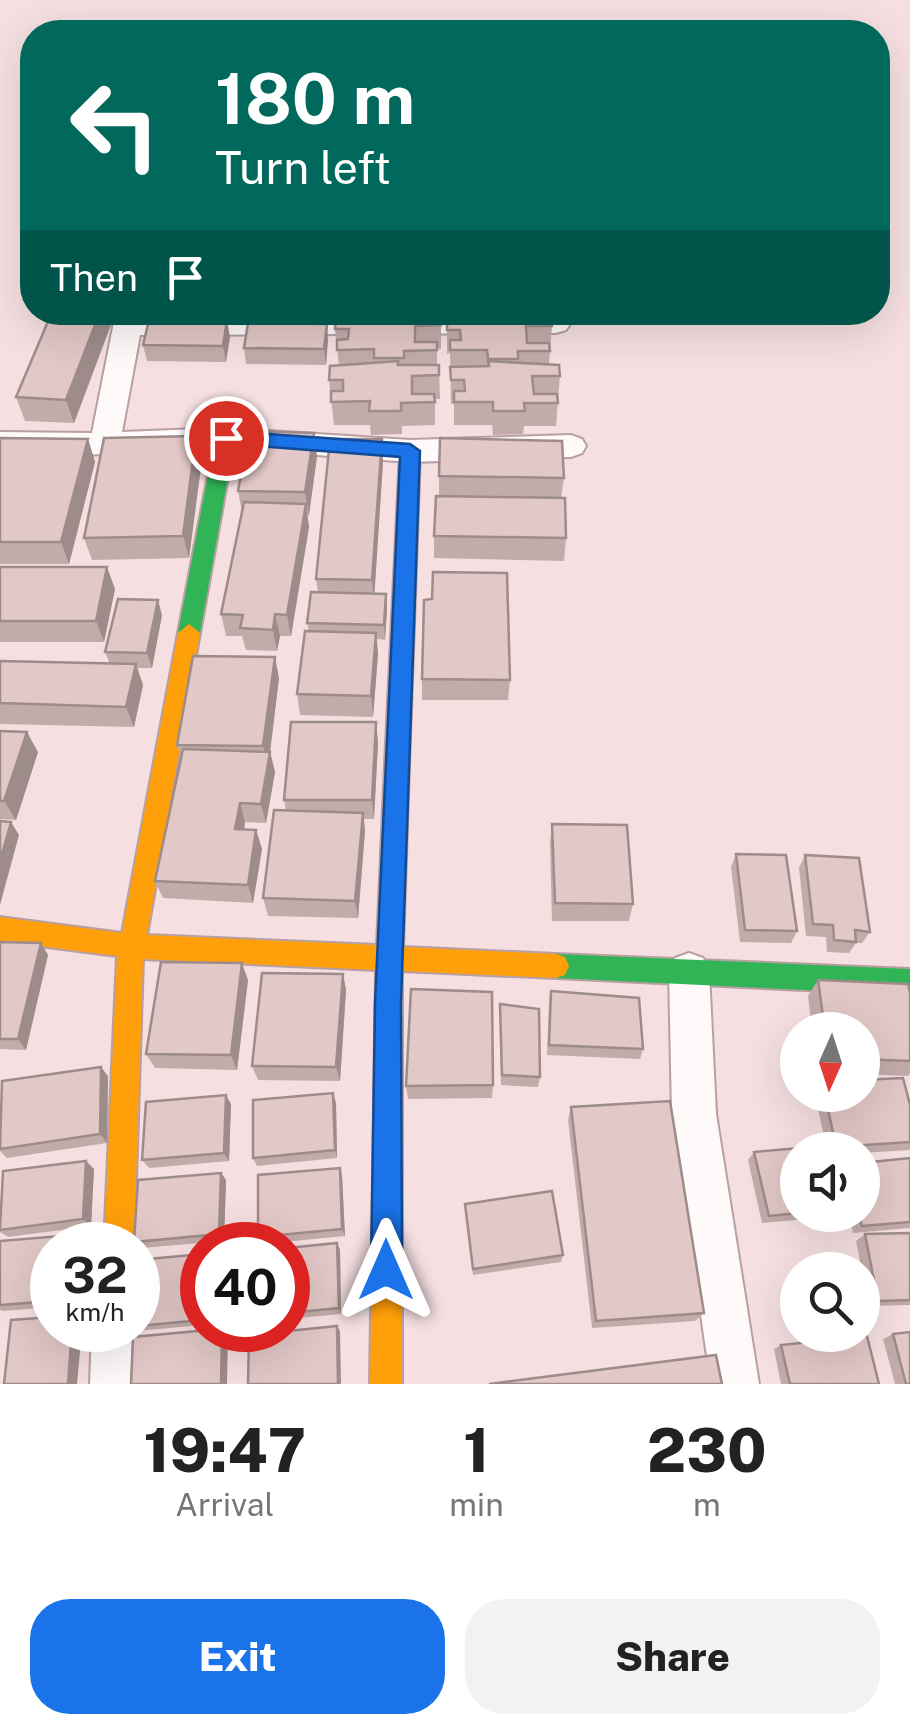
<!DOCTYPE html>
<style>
body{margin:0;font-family:"Public Sans",sans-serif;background:#f2f2f2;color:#222;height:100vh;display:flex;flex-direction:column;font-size:38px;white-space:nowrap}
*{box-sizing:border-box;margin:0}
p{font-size:32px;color:#767676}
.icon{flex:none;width:55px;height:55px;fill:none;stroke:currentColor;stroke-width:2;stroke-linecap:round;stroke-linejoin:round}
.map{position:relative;height:1384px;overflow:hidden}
.sheet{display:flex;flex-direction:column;background:#fff;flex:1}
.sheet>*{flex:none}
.banner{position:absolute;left:20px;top:20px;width:870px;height:305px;border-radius:40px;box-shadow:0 10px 40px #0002;background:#00695c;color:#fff;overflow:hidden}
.needle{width:65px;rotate:183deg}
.buttons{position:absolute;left:780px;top:1012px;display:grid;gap:20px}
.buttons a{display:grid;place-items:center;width:100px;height:100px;border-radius:50%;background:#fff;box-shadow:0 10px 40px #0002;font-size:50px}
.speed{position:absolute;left:30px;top:1222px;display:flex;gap:20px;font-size:50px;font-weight:700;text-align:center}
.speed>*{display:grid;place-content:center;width:130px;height:130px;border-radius:50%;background:#fff;box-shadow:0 10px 40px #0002;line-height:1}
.speed small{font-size:25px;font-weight:400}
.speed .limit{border:15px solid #d22;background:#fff;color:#111}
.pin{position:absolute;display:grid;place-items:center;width:85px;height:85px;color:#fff;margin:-42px;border:5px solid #fff;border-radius:50%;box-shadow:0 2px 10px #0007}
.me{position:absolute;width:110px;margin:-55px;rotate:0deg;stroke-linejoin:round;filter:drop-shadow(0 0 8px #0008)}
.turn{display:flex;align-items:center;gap:35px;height:210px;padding:0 30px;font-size:45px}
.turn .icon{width:130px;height:130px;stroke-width:2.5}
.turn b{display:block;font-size:70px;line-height:85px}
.then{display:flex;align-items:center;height:95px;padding:0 30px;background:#0003;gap:20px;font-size:38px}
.eta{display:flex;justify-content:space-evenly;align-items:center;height:170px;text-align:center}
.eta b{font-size:60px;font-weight:800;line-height:70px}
.button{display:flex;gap:20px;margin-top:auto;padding:20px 30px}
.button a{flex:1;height:115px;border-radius:40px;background:#1a73e8;color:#fff;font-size:40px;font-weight:800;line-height:115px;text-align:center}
.button a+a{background:#f2f2f2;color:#222}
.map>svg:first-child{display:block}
</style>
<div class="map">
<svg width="910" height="1384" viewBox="0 0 910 1384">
<rect width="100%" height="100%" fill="#f5dfe1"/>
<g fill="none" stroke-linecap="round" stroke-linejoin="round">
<g stroke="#b89fa2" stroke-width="4">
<path id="street" d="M116 312H144L143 317 566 318 570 324 566 330 556 333 140 335 122 432 225 428 410 440 571 435 582 439 586 446 582 453 571 457 410 462 225 448 43 457 0 454V432L92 433Z
M689 953 703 958 709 972 716 1114 759 1384H711L672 1114 669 972 675 958Z
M138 1324V1384H90L92 1330H138Z"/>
</g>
<g stroke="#b89fa2" stroke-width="4">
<path id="fast" d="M225 431 235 438 200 633 189 642 178 633 215 438Z
M410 444 420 451 409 765 405 772 397 775 389 772 385 765 400 451Z
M556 954 910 969V995L556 978 547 975 543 966 547 957Z"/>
</g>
<g stroke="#b89fa2" stroke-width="4">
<path id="slow" d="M189 624 200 633 147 935 377 945 385 765 389 758 397 755 405 758 409 765 403 947 556 954 565 957 569 966 565 975 556 978 402 971V1384H370L376 970 143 959 134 1245H104L117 956 0 941V917L122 933 178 633Z"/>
</g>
<use href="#street" fill="#fefafa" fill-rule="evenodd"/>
<use href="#fast" fill="#30b455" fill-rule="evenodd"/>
<use href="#slow" fill="#ff9f0a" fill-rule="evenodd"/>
</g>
<path fill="#c2acaa" d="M52 312H117L109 313 112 322 74 423 25 421 16 397Z
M258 312H334V313Z
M494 312H549L511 313 512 316 552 326 549 364 560 376 556 426H524L523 434 493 435 492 425H454V404H451L450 353 447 354V317L504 313Z
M441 315V349H437V365H439L440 399H435V425L402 426V434L371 435 370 425H334L329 380 339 366 335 329 401 316Z
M230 337 226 362 147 361 143 345Z
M328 340 326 365 246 364 244 348Z
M314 433 317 456 309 515H307L309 527 291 636H280L277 651 246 650 242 636H226L221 614 242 512 238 491Z
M0 438 88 439 95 462 69 564H0Z
M382 439 383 462 374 594H386L387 609 385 640 377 639 378 654 373 717 300 715 297 694 309 631 307 623 318 592 316 579Z
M202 459 189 558 92 560 84 538Z
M439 476 564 478 561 498 566 538 564 561 434 558V536L439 496Z
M0 567 115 589 104 642H0Z
M162 615 152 668H137L143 685 134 727 0 724V661L110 664 105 652Z
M279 678 270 752 275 772 266 823 245 822 244 830H256L262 849 253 903 163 898 155 881 181 756 177 745Z
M422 679 510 680 508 700H422Z
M376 722 378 743 374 819H364L365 831 358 918 268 916 263 898 286 810 284 800Z
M0 731 38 752 16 820 0 819Z
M552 824 633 904 629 921H552L550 843Z
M736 854 797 931 791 943 740 942 731 867Z
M805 855 870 932 862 943H856L849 953 827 952 826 937 806 936 799 868Z
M0 942 41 943 48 955 26 1050 0 1049Z
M343 974 346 990 340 1081 258 1080 252 1066Z
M248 980 237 1070 155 1068 146 1054Z
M818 980 910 993V1074L908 1076 862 1074V1030H812L808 996Z
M551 991 643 1049 640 1059 547 1055 549 1002Z
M500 1004 540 1077 538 1087 501 1085Z
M108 1076 107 1143 7 1158 0 1151V1111Z
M493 1085 492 1098 408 1099 406 1086Z
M333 1093 336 1103 337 1158 257 1166 253 1158Z
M815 1095H862L910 1105V1150L862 1153V1150H827Z
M231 1104 229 1161 149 1168 142 1160Z
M571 1107 704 1313 695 1321 592 1328 568 1120Z
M798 1150V1215H821L818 1218 762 1223 748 1160 754 1152Z
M910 1158V1228L853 1233 849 1215H862Z
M94 1169 91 1226 8 1237 0 1232V1203Z
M221 1173 226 1180 224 1241 141 1248 134 1242Z
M342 1176 345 1236 262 1244 258 1237Z
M465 1204 563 1255 561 1262 473 1275Z
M910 1233V1305L869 1306 856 1241 865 1234Z
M85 1234 93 1240V1245H52V1307L3 1311 0 1310V1241Z
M337 1243 340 1250 341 1314 288 1319V1248Z
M202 1254V1325L137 1331 135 1330H138V1260Z
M893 1334 910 1384H895L883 1339Z
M781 1345 879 1384H781L774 1349Z"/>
<path fill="#9e8c8b" d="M100 312H109L112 322 74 423 66 400Z
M227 320 230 337 226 362 223 346Z
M327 324 328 340 326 365 324 349Z
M314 433 317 456 309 515 305 492Z
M196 436 202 459 189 558 183 536Z
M88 439 95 462 69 564 61 542Z
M382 439 383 462 374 601 372 580Z
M306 504 309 527 291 636 287 615Z
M107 567 115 589 104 642 96 621Z
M386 594 387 609 385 640 384 625Z
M158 600 162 615 152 668 147 653Z
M275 614 280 636 277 651 273 630Z
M376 633 378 654 373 717 371 696Z
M275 657 279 678 270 752 275 772 266 823 261 804 268 765 263 746Z
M136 664 143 685 134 727 126 707Z
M376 722 378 743 374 819 372 800Z
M27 732 38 752 16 820 4 801Z
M240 803 245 822 241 848 235 829Z
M363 813 365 831 358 918 355 901Z
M11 822 19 835 0 905V861Z
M256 830 262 849 253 903 248 885Z
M41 943 48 955 26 1050 18 1039Z
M242 963 248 980 237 1070 231 1055Z
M343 974 346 990 340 1081 336 1067Z
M101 1067 108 1076 107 1143 100 1134Z
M333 1093 336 1103 337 1158 335 1150Z
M226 1095 231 1104 229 1161 224 1153Z
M86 1161 94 1169 91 1226 83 1219Z
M340 1168 342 1176 345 1236 342 1229Z
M221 1173 226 1180 224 1241 219 1234Z
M85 1234 93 1240V1245H84Z
M337 1243 340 1250 341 1314 339 1308Z
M337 1326 340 1331 341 1384H338Z
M72 1330H82L77 1384H68Z
M222 1330 228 1333 227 1384H221Z"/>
<path fill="#e2c8c6" stroke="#9e8c8b" stroke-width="2.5" d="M52 312H100L66 400 16 397Z
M387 312H401V316L441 315V325L415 326V342H437V350L404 351V358H374V349L337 350V340L348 339 349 329H335L336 317Z
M511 312 512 316H551L552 326H526L527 343H549L550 351H518V359H488L487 350H450V340H461L460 330H447V317Z
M149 320H227L223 346 143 345Z
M248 323 327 324 324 349 244 348Z
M398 361V365H439V375L412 376V394H434L435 402 401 403V411H369L370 401 331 402V391H343V380H329L330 366Z
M488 361 559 365 560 376H532L534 394H557L558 403H524L525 411H493V402H454V391H465L464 380H451L450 367 489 366Z
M249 431 314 433 305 492 238 491Z
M196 436 183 536 84 538 104 438Z
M0 438 88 439 61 542H0Z
M440 438 562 441 564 478 439 476Z
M330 439H382L372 580 316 579Z
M436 496 565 498 566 538 434 536Z
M244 502 306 504 287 615 275 614 273 630 240 628 243 615 221 614Z
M0 567H107L96 621H0Z
M433 572 507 573 510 680 422 679 424 600 432 599Z
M311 592 386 594 384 625 307 623Z
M118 599 158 600 147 653 105 652Z
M305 631 376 633 371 696 297 694Z
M193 656 275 657 263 746 177 745Z
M0 661 136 664 126 707 0 703Z
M291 722H376L372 800H284Z
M0 731 27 732 4 801H0Z
M183 749 270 752 261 804 240 803 235 829 256 830 248 885 155 881Z
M274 810 363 813 355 901 263 898Z
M0 821 11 822 0 861Z
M552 824 627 825 633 904 555 903Z
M736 854 786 855 797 931 745 930Z
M805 855 859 858 870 932 855 930 856 942 834 940 833 925 813 924Z
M0 942 41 943 18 1039H0Z
M161 962 242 963 231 1055 146 1054Z
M262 973 343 974 336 1067 252 1066Z
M818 980 908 984 910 993V1061L862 1059V1030H825Z
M411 989 492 992 493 1085 406 1086Z
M551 991 639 998 643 1049 549 1045Z
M500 1004 539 1009 540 1077 502 1075Z
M101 1067 100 1134 0 1149 2 1081Z
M903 1078 910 1105V1142L836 1147 825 1095H862V1080Z
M333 1093 335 1150 253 1158V1100Z
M226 1095 224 1153 142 1160 146 1102Z
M670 1101 704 1313 596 1321 571 1107Z
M810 1147 811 1150H798V1213L769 1216 754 1152Z
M910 1158V1222L862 1226 859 1215H862V1163Z
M86 1161 83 1219 0 1230 3 1171Z
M340 1168 342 1229 258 1237V1175Z
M221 1173 219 1234 134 1242 138 1180Z
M552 1191 563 1255 473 1269 465 1204Z
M910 1233V1300L878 1301 865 1234Z
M85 1234 84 1245H52V1301L0 1305V1241Z
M337 1243 339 1308 288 1313V1248Z
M202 1254V1320L138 1326V1260Z
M52 1317V1330H72L68 1384H4L11 1320Z
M337 1326 338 1384H248L249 1335Z
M208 1330H222L221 1384H131L133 1337Z
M910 1332V1384H906L893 1334Z
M867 1336 879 1384H790L781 1345Z
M716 1355 722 1384H489Z"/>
<path fill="#1a73e8" stroke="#114b97" stroke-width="2.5" d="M226 431 410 444 420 451 401 1003 402 1270 397 1280 386 1285 376 1280 371 1270 375 1003 400 457 219 443 216 438Z"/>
</svg>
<div class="buttons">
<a><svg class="needle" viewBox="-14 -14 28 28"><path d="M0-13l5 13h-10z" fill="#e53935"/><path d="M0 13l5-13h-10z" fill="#767676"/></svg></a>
<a><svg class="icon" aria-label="sound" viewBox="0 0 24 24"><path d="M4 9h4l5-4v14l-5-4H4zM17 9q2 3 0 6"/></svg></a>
<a><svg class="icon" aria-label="search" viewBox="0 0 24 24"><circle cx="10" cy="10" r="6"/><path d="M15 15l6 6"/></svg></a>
</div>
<div class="speed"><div>32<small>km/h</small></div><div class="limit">40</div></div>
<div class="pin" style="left:226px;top:438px;background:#d93025"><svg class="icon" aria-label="arrive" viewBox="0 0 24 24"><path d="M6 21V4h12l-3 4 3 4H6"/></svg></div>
<svg class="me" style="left:386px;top:1270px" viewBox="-20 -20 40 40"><path d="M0-17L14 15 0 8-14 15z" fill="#1a73e8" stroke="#fff" stroke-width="4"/></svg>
<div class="banner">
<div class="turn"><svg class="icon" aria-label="left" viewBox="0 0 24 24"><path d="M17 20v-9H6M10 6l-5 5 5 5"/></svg><div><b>180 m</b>Turn left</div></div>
<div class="then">Then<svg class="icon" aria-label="arrive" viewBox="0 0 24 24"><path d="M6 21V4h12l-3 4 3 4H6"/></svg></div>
</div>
</div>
<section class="sheet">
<div class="eta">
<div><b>19:47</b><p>Arrival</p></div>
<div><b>1</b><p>min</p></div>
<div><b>230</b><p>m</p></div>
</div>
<div class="button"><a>Exit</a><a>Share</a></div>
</section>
